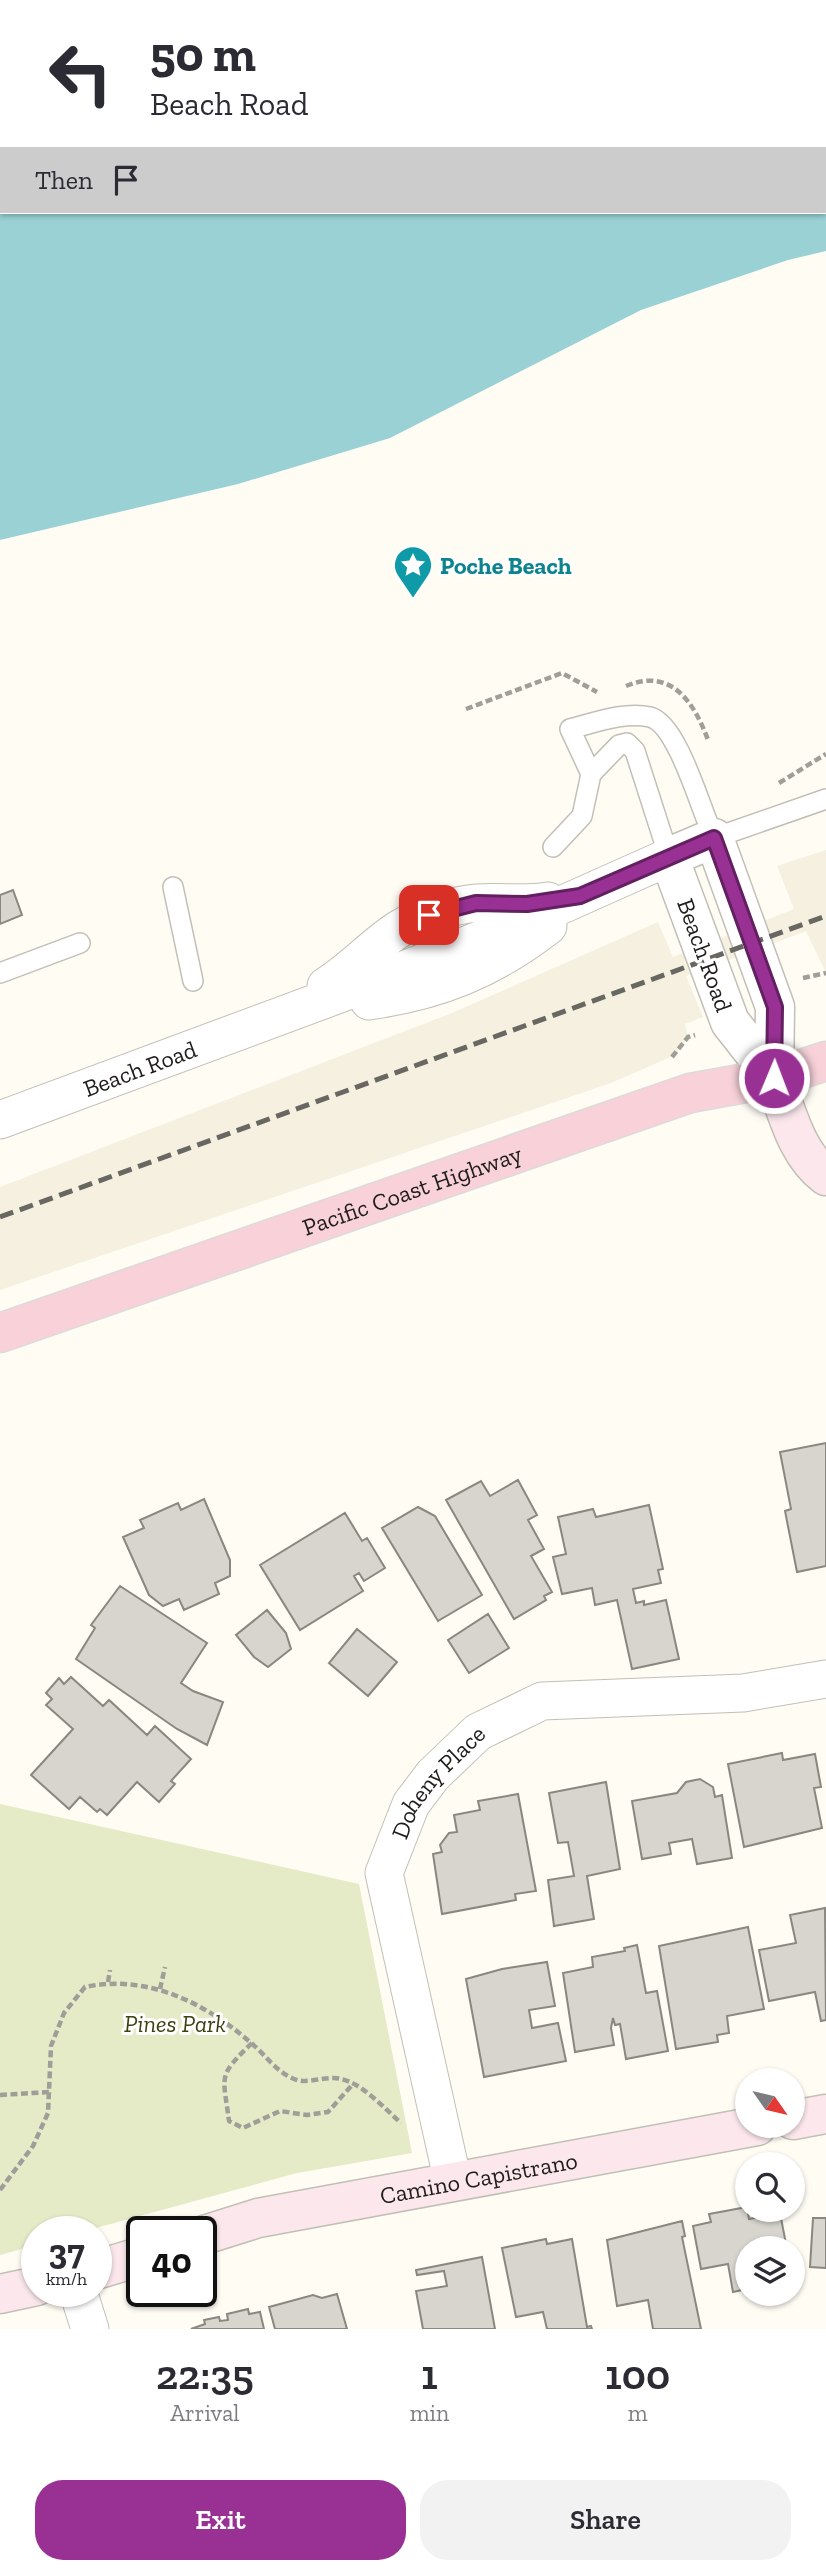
<!DOCTYPE html>
<style>
body{margin:0;font-family:"Zilla Slab",serif;background:#f2f2f3;color:#2b2b33;height:100vh;display:flex;flex-direction:column;font-size:26px;white-space:nowrap}
*{box-sizing:border-box;margin:0}
p{font-size:23px;color:#7c7c81}
.icon{flex:none;width:38px;height:38px;fill:none;stroke:currentColor;stroke-width:2;stroke-linecap:round;stroke-linejoin:round}
.map{position:relative;height:2329px;overflow:hidden}
.panel{display:flex;flex-direction:column;background:#fff;flex:1}
.panel>*{flex:none}
.hud{position:absolute;left:0px;top:0px;width:826px;height:214px;box-shadow:0 2px 5px #0004;background:#fff;color:#2b2b33;overflow:hidden}
.needle{width:46px;rotate:124deg}
.controls{position:absolute;left:735px;top:2068px;display:grid;gap:14px}
.controls a{display:grid;place-items:center;width:70px;height:70px;border-radius:50%;background:#fff;box-shadow:0 2px 5px #0004;font-size:35px}
.speed{position:absolute;left:21px;top:2216px;display:flex;gap:14px;font-size:35px;font-weight:700;text-align:center}
.speed>*{display:grid;place-content:center;width:91px;height:91px;border-radius:50%;background:#fff;box-shadow:0 2px 5px #0004;line-height:1}
.speed small{font-size:18px;font-weight:400}
.speed .limit{border:4px solid #111;border-radius:10px;background:#fff;color:#111}
.pin{position:absolute;display:grid;place-items:center;width:60px;height:60px;color:#fff;margin:-30px;border-radius:14px;box-shadow:0 4px 10px #0006}
.me{position:absolute;width:77px;margin:-38px;rotate:1deg;stroke-linejoin:round;filter:drop-shadow(0 0 5px #0008)}
.turn{display:flex;align-items:center;gap:24px;height:147px;padding:0 35px;font-size:32px}
.turn .icon{width:91px;height:91px;stroke-width:2.5}
.turn b{display:block;font-size:49px;line-height:60px}
.then{display:flex;align-items:center;height:66px;padding:0 35px;background:#0003;gap:14px;font-size:26px}
.eta{display:flex;justify-content:space-evenly;align-items:center;height:119px;text-align:center}
.eta b{font-size:42px;font-weight:600;line-height:49px}
.cta{display:flex;gap:14px;margin-top:auto;padding:14px 35px}
.cta a{flex:1;height:80px;border-radius:28px;background:#993194;color:#fff;font-size:28px;font-weight:600;line-height:80px;text-align:center}
.cta a+a{background:#f2f2f3;color:#2b2b33}
.map>svg:first-child{display:block}
</style>
<div class="map">
<svg width="826" height="2329" viewBox="0 0 826 2329">
<rect width="100%" height="100%" fill="#fefcf3"/>
<path fill="#f5f0e0" d="M826 850V973L806 931 686 976 703 1017 685 1024 688 1037 675 1055 611 1083 0 1290V1187L452 1013 658 922 673 957 794 909 777 866Z"/>
<path fill="#e5eac7" d="M0 1804 359 1884 412 2153 297 2173 85 2231H37V2245L0 2255Z"/>
<path fill="#99d1d5" fill-rule="evenodd" d="M0 0H826V251L788 260 641 310 390 438 238 484 0 540ZM2 2H824V212H2Z"/>
<path fill="#d7d5cd" stroke="#898780" stroke-width="2" d="M13 890 22 915 0 924V895Z
M826 1443V1566L797 1572 785 1511 791 1509 780 1452Z
M518 1480 537 1515 528 1520 544 1549 531 1556 552 1592 544 1596 546 1600 514 1619 446 1500 481 1481 490 1496Z
M204 1499 230 1560V1576L215 1583 219 1594 184 1610 179 1599 163 1606 149 1595 123 1537 144 1528 140 1520 178 1503 181 1510Z
M649 1505 663 1569 658 1570 661 1583 633 1589 636 1603 644 1601V1605L666 1600 679 1659 632 1669 617 1600 595 1605 592 1588 562 1594 553 1557 566 1554 558 1517 593 1509 596 1517Z
M418 1507 435 1516 482 1595 438 1621 382 1528Z
M345 1513 362 1541 367 1538 385 1568 364 1581 359 1573 354 1576 363 1591 300 1630 260 1565Z
M120 1586 207 1643 181 1683 193 1691 223 1702 207 1745 177 1729 76 1659 95 1628 91 1625Z
M267 1610 286 1633 291 1649 268 1667 254 1657 236 1635Z
M488 1614 509 1648 469 1673 448 1640Z
M357 1629 397 1662 368 1696 329 1663Z
M71 1677 103 1706 109 1700 147 1735 155 1726 191 1759 171 1781 175 1784 159 1802 137 1782 107 1815 100 1809 97 1812 80 1797 69 1809 31 1775 73 1729 46 1705 52 1699 46 1693 59 1678 64 1684Z
M782 1753 783 1760 815 1754 821 1787 814 1788 822 1828 744 1847 728 1764Z
M700 1779 713 1787 715 1797 722 1795 732 1858 697 1864 692 1839 669 1843 671 1854 642 1859 632 1801 677 1793 686 1782Z
M606 1782 620 1869 587 1876 594 1919 554 1926 548 1880 574 1876 568 1842 558 1843 549 1793Z
M518 1794 536 1891 515 1894 516 1900 442 1914 433 1854 442 1852 440 1845 449 1833 457 1832 454 1815 480 1810 478 1801Z
M825 1908 826 2020 821 2021 815 1992 769 2001 759 1950 796 1943 790 1915Z
M748 1927 764 2009 727 2016 729 2033 717 2035 718 2042 676 2049 659 1946Z
M637 1945 646 1993 657 1991 668 2051 626 2059 620 2024 615 2025 613 2018 611 2028 614 2045 575 2052 563 1973 593 1967 592 1957 625 1951 624 1948Z
M547 1962 555 2006 529 2010 532 2028 558 2023 566 2061 484 2077 466 1979 502 1969Z
M747 2207 749 2219 780 2213 787 2249H747V2289L733 2292 728 2264 701 2269 693 2226 711 2222 709 2214Z
M813 2218H826V2268L810 2267Z
M682 2221 685 2236 682 2237 701 2329H653L648 2300 617 2306 607 2240Z
M546 2239 547 2244 572 2239 587 2327 591 2326 592 2329H547L543 2312 516 2317 502 2248Z
M482 2257 495 2329H423L416 2291 447 2286 444 2271 417 2275 416 2270Z
M337 2294 347 2329H275L269 2307 313 2295 322 2298Z
M248 2309 249 2314 260 2312 264 2329H191L205 2324 204 2320 219 2317 220 2321 228 2320 227 2314Z"/>
<g fill="none" stroke-linecap="round" stroke-linejoin="round">
<g stroke="#c2bfb7" stroke-width="22">
<path id="service" d="M591 774 570 729C594 723 625 711 650 717 678 724 701 811 714 838L826 799
M553 847 582 816 591 774 619 745 627 743 635 751 669 857
M173 887 193 981
M0 973 80 943"/>
</g>
<g stroke="#c2bfb7" stroke-width="39">
<g id="minor">
<path d="M326 986C353 969 374 945 399 929 420 916 452 905 477 903 501 901 524 905 548 901"/>
<path d="M369 1001C439 991 491 970 548 926"/>
<path id="s1" d="M0 1120 404 970 519 924 669 857"/>
<path id="s2" d="M453 2182 384 1873 411 1804 433 1775 478 1732 542 1701 743 1693 826 1679"/>
<path d="M78 2291 90 2329"/>
</g>
</g>
<g stroke="#c2bfb7" stroke-width="41">
<path id="tertiary" d="M714 838 775 1007 774 1078 730 1022 669 857Z"/>
</g>
<g stroke="#c2bfb7" stroke-width="41">
<g id="secondary">
<path d="M774 1078C787 1111 796 1154 826 1176"/>
<path d="M793 2120 826 2114"/>
<path id="s3" d="M201 2236 258 2218 757 2126"/>
<path d="M96 2270 142 2256"/>
<path d="M0 2294 37 2286"/>
</g>
</g>
<g stroke="#dbdbda" stroke-width="41">
<g id="primary">
<path id="s4" d="M0 1333 690 1093 774 1078 826 1061"/>
</g>
</g>
<path stroke="#a09e98" stroke-width="4.5" stroke-dasharray="7 3.5" stroke-linecap="butt" d="M626 686C671 667 694 702 708 740
M466 709 562 673 597 692
M779 783 826 754
M803 978 826 973
M672 1057 688 1037 695 1035
M108 1982 110 1970
M160 1989 165 1967
M252 2043C217 2077 223 2074 229 2121L243 2128 280 2111 307 2115 328 2112 353 2084
M0 2095 50 2092
M0 2190 33 2146 48 2113 51 2046 64 2013 85 1987C146 1974 204 2002 250 2042 266 2055 275 2071 294 2079 307 2085 327 2075 341 2079 362 2083 385 2109 401 2123"/>
<use href="#service" stroke="#fff" stroke-width="19"/>
<use href="#minor" stroke="#fff" stroke-width="37"/>
<use href="#tertiary" stroke="#fff" stroke-width="38"/>
<use href="#secondary" stroke="#fce8ec" stroke-width="38"/>
<use href="#primary" stroke="#f8d1d9" stroke-width="38"/>
<path stroke="#686762" stroke-width="5" stroke-dasharray="14 7" stroke-linecap="butt" d="M0 1217 826 916"/>
</g>
<g fill="none" stroke-linecap="round" stroke-linejoin="round">
<g stroke="#632060" stroke-width="18">
<path id="route" d="M429 915 476 903 527 904 580 896 714 838 775 1007 774 1078"/>
</g>
<use href="#route" stroke="#993194" stroke-width="12"/>
</g>
<defs>
<g id="sight-pin" transform="scale(2.0125)"><path d="M0 17L-7.5 6A9.5 9.5 0 1 1 7.5 6Z" fill="#0f9aa8" stroke="#fff"/><path d="M0-6L1.8-2.2L6-1.7L2.9 1.2L3.7 5.4L0 3.3L-3.7 5.4L-2.9 1.2L-6-1.7L-1.8-2.2Z" fill="#fff"/></g>
</defs>
<g fill-rule="evenodd">
<use href="#sight-pin" x="413" y="565"/>
</g>
<g text-anchor="middle" dominant-baseline="central" stroke-width="6" stroke-linejoin="round" paint-order="stroke">
<g font-size="24" font-weight="bold" fill="#0d838f" stroke="#fff" text-anchor="start">
<text x="440" y="565">Poche Beach</text>
</g>
<g font-size="24" fill="#1e1d1a" stroke="#fff">
<text transform="translate(705 955) rotate(70)">Beach Road</text>
<text stroke="none"><textPath href="#s1" startOffset="149">Beach Road</textPath></text>
<text stroke="none"><textPath href="#s4" startOffset="436">Pacific Coast Highway</textPath></text>
<text stroke="none"><textPath href="#s2" startOffset="424">Doheny Place</textPath></text>
<text stroke="none"><textPath href="#s3" startOffset="284">Camino Capistrano</textPath></text>
</g>
<g font-size="24" font-style="italic" fill="#3d4210" stroke="#fff">
<text x="175" y="2023">Pines Park</text>
</g>
</g>
</svg>
<div class="controls">
<a><svg class="needle" viewBox="-14 -14 28 28"><path d="M0-13l5 13h-10z" fill="#e53935"/><path d="M0 13l5-13h-10z" fill="#7c7c81"/></svg></a>
<a><svg class="icon" aria-label="search" viewBox="0 0 24 24"><circle cx="10" cy="10" r="6"/><path d="M15 15l6 6"/></svg></a>
<a><svg class="icon" aria-label="layers" viewBox="0 0 24 24"><path d="M12 4l9 5-9 5-9-5zM3 14l9 5 9-5"/></svg></a>
</div>
<div class="speed"><div>37<small>km/h</small></div><div class="limit">40</div></div>
<div class="pin" style="left:429px;top:915px;background:#d93025"><svg class="icon" aria-label="arrive" viewBox="0 0 24 24"><path d="M6 21V4h12l-3 4 3 4H6"/></svg></div>
<svg class="me" style="left:774px;top:1078px" viewBox="-20 -20 40 40"><circle r="17" fill="#993194" stroke="#fff" stroke-width="3"/><path d="M0-11L8 9 0 5-8 9z" fill="#fff"/></svg>
<div class="hud">
<div class="turn"><svg class="icon" aria-label="left" viewBox="0 0 24 24"><path d="M17 20v-9H6M10 6l-5 5 5 5"/></svg><div><b>50 m</b>Beach Road</div></div>
<div class="then">Then<svg class="icon" aria-label="arrive" viewBox="0 0 24 24"><path d="M6 21V4h12l-3 4 3 4H6"/></svg></div>
</div>
</div>
<section class="panel">
<div class="eta">
<div><b>22:35</b><p>Arrival</p></div>
<div><b>1</b><p>min</p></div>
<div><b>100</b><p>m</p></div>
</div>
<div class="cta"><a>Exit</a><a>Share</a></div>
</section>
